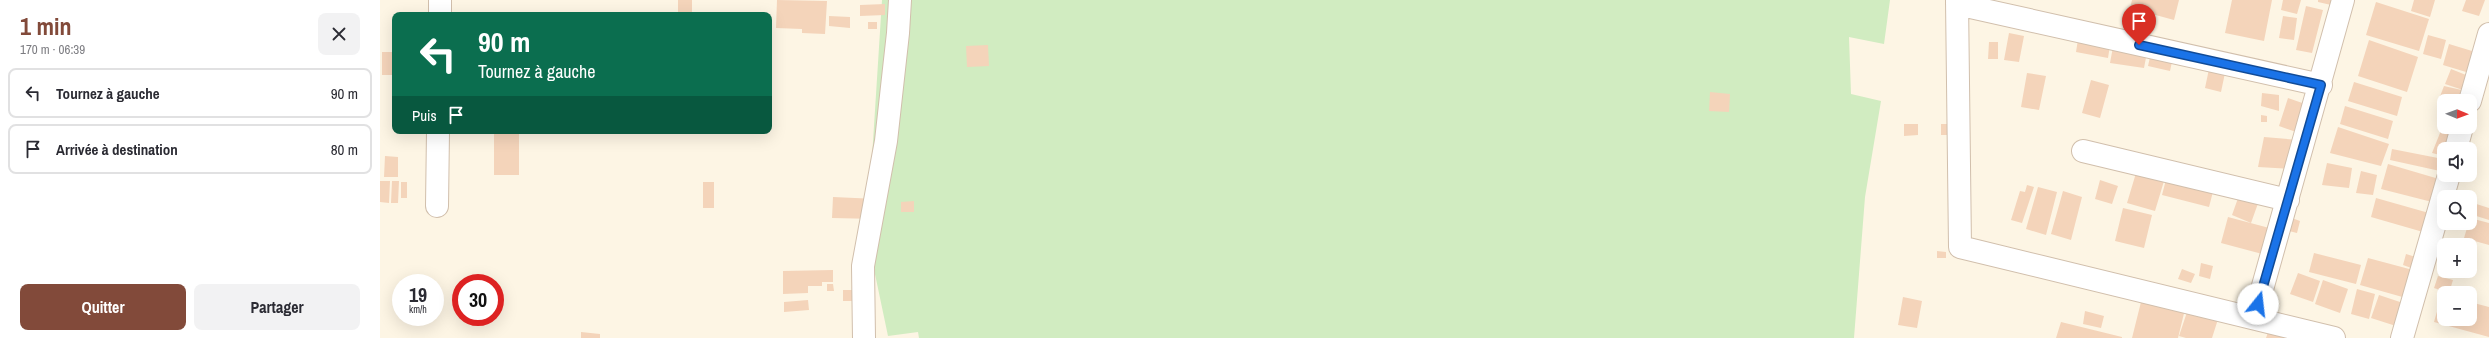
<!DOCTYPE html>
<html lang="fr">
<meta charset="utf-8">
<style>
body{margin:0;font-family:"Archivo Narrow",sans-serif;background:#f2f2f3;color:#2b2b33;height:100vh;display:flex;flex-direction:column;font-size:15px;white-space:nowrap}
*{box-sizing:border-box;margin:0}
p{font-size:13px;color:#7c7c81}
.icon{flex:none;width:22px;height:22px;fill:none;stroke:currentColor;stroke-width:2;stroke-linecap:round;stroke-linejoin:round}
.map{position:relative;flex:1;overflow:hidden}
.details{display:flex;flex-direction:column;background:#fff;width:380px}
.details>*{flex:none}
.hud{position:absolute;left:12px;top:12px;width:380px;height:122px;border-radius:8px;box-shadow:0 4px 16px #0002;background:#0b6e4f;color:#fff;overflow:hidden}
.needle{width:26px;rotate:91deg}
.fabs{position:absolute;left:2057px;top:94px;display:grid;gap:8px}
.fabs a{display:grid;place-items:center;width:40px;height:40px;border-radius:8px;background:#fff;box-shadow:0 4px 16px #0002;font-size:20px}
.speed{position:absolute;left:12px;top:274px;display:flex;gap:8px;font-size:20px;font-weight:700;text-align:center}
.speed>*{display:grid;place-content:center;width:52px;height:52px;border-radius:50%;background:#fff;box-shadow:0 4px 16px #0002;line-height:1}
.speed small{font-size:10px;font-weight:400}
.speed .limit{border:6px solid #d22;background:#fff;color:#111}
.pin{position:absolute;display:grid;place-items:center;width:34px;height:34px;color:#fff;margin:-41px -17px;border-radius:50% 50% 50% 0;rotate:-45deg;box-shadow:0 0 4px #0007}
.pin .icon{rotate:45deg}
.me{position:absolute;width:44px;margin:-22px;rotate:16deg;stroke-linejoin:round;filter:drop-shadow(0 0 3px #0008)}
.turn{display:flex;align-items:center;gap:14px;height:84px;padding:0 20px;font-size:18px}
.turn .icon{width:52px;height:52px;stroke-width:2.5}
.turn b{display:block;font-size:28px;line-height:34px}
.then{display:flex;align-items:center;height:38px;padding:0 20px;background:#0003;gap:8px;font-size:15px}
.round{display:grid;place-items:center;flex:none;width:42px;height:42px;border-radius:8px;background:#f2f2f3}
.overview{display:flex;align-items:center;justify-content:space-between;height:68px;padding:0 20px}
h1{font-size:24px;font-weight:800;line-height:30px;color:#824a3a}
.primary-button{display:flex;gap:8px;margin-top:auto;padding:8px 20px}
.primary-button a{flex:1;height:46px;border-radius:8px;background:#824a3a;color:#fff;font-size:16px;font-weight:800;line-height:46px;text-align:center}
.primary-button a+a{background:#f2f2f3;color:#2b2b33}
ul{padding:0;list-style:none}
li{display:flex;align-items:center;gap:12px;height:50px;margin:0 8px 6px;padding:0 12px;border:2px solid #e1e1e2;border-radius:8px}
li div{flex:1}
li b{display:block;font-size:15px}
li em{font-style:normal}
main{display:flex;flex:1;min-height:0}
.map>svg:first-child{display:block}
</style>
<main>
<section class="details">
<div class="overview"><div><h1>1 min</h1><p>170 m · 06:39</p></div><a class="round"><svg class="icon" aria-label="close" viewBox="0 0 24 24"><path d="M6 6l12 12M18 6L6 18"/></svg></a></div>
<ul>
<li><svg class="icon" aria-label="left" viewBox="0 0 24 24"><path d="M17 20v-9H6M10 6l-5 5 5 5"/></svg><div><b>Tournez à gauche</b></div><em>90 m</em></li>
<li><svg class="icon" aria-label="arrive" viewBox="0 0 24 24"><path d="M6 21V4h12l-3 4 3 4H6"/></svg><div><b>Arrivée à destination</b></div><em>80 m</em></li>
</ul>
<div class="primary-button"><a>Quitter</a><a>Partager</a></div>
</section>
<div class="map">
<svg width="2109" height="338" viewBox="0 0 2109 338">
<rect width="100%" height="100%" fill="#fdf5e4"/>
<path fill="#d1ecc1" d="M502 0H1510L1504 44 1469 37 1471 94 1501 101 1485 197 1474 338H539L538 332 508 336 487 236Z"/>
<path fill="#f4d4ba" d="M298 0H312V15H298Z
M397 0 447 1 445 34 422 33V29L396 28Z
M1752 0H1799L1794 20 1750 8Z
M1852 0H1892L1884 41 1845 33Z
M1903 0H1921L1917 14 1901 10Z
M1938 0H1961L1960 7 1938 2Z
M2034 0H2055L2050 17 2031 11Z
M2086 0H2105L2099 16 2082 11Z
M1996 2 2049 19 2039 51 1986 35Z
M505 4V15L480 16V5Z
M1926 6 1943 10 1932 53 1916 50Z
M449 16 470 17V28L449 26Z
M1903 16 1917 18 1914 40 1899 38Z
M488 22H497V29H488Z
M1700 27 1732 33 1728 58 1696 52Z
M1629 33 1644 36 1639 62 1624 60Z
M2048 35 2066 40 2061 59 2043 54Z
M1735 36 1769 42 1764 68 1730 63Z
M1989 40 2038 57 2027 92 1978 76Z
M1609 42H1618V59H1608Z
M1773 44 1795 48 1790 71 1768 66Z
M2069 44 2102 54 2096 75 2063 65Z
M608 45 609 66 587 67 586 46Z
M2 52H15V75H2Z
M1829 69 1845 73 1841 92 1825 88Z
M2071 69 2091 77 2086 91 2065 84Z
M1647 73 1666 76 1659 110 1641 107Z
M1711 80 1729 85 1720 118 1702 113Z
M1974 82 2022 97 2017 116 1968 101Z
M2064 86 2086 91 2082 101 2059 99Z
M1330 92 1350 94 1349 112 1329 111Z
M1882 93 1899 95V111L1881 106Z
M1908 98 1928 105 1919 133 1899 126Z
M1965 106 2013 121 2008 139 1960 124Z
M1881 115 1887 116V122H1881Z
M1524 124H1538V135L1524 136Z
M1561 124H1568V135H1561Z
M1958 127 2009 144 2001 166 1950 153Z
M2062 128 2075 135 2070 149H2064V156L2052 153Z
M114 131H139V175H114Z
M1884 137 1919 140 1914 169 1878 167Z
M2012 149 2063 159 2060 171 2010 160Z
M5 156 18 157V177H4Z
M1947 163 1972 168 1969 188 1942 185Z
M2008 164 2059 179 2056 203 2001 189Z
M1789 168 1836 180 1829 207 1782 195Z
M1981 171 1997 175 1993 195 1976 193Z
M1756 173 1784 181 1775 211 1747 203Z
M1720 180 1738 186 1732 204 1715 199Z
M0 181H10L9 203 0 202Z
M12 181H19L18 203H11Z
M21 182H27V198H21Z
M323 182H334V208H323Z
M1647 185 1654 187 1642 223 1631 220 1640 191 1645 192Z
M1658 187 1677 192 1666 235 1646 229Z
M1862 187 1881 195 1871 223 1852 215Z
M1683 191 1702 197 1691 240 1671 234Z
M453 197 497 199V219L452 218Z
M1996 198 2056 215 2050 234 1991 217Z
M534 201V212H521V202Z
M2090 202 2109 208V220L2090 214Z
M1743 208 1772 215 1764 248 1735 241Z
M1848 217 1893 229 1886 255 1841 243Z
M1909 217 1920 221 1917 233 1905 230Z
M2090 218 2109 223V245L2084 238Z
M1557 251 1566 252V258H1557Z
M1934 253 1981 265 1976 284 1929 272Z
M2026 254 2039 258 2037 270 2023 265Z
M1988 258 2033 270 2026 298 1980 285Z
M1821 263 1833 266 1830 279 1819 276Z
M1802 269 1815 274 1811 283 1798 279Z
M453 270V282H442V286H428V293L403 294V271Z
M1918 273 1940 281 1933 302 1910 294Z
M2058 276 2073 280 2069 293 2054 288Z
M1943 280 1968 289 1960 313 1935 304Z
M447 284H453L454 291H447Z
M1977 289 1995 294 1989 319 1971 314Z
M463 290H475V301H463Z
M1764 290 1807 301 1798 338H1752Z
M2062 294 2064 295V319H2090V302L2109 307V337L2054 322Z
M1999 295 2023 303 2016 326 1991 318Z
M1523 297 1542 301 1537 328 1518 325Z
M428 300 429 310 404 312V302Z
M1810 303 1840 313 1832 338H1806L1799 336Z
M1705 311 1724 316 1721 328 1703 324Z
M1681 322 1742 337V338H1676Z
M1890 326 1911 338H1886Z
M201 332 220 334V338H201Z"/>
<g fill="none" stroke-linecap="round" stroke-linejoin="round">
<g stroke="#d1bfac" stroke-width="24">
<path id="minor" d="M1577 0 1580 247 1954 338
M1577 4 1941 85
M60 15V0
M2090 101 2109 34
M2076 149 2082 127
M1703 151 1908 200
M57 206 58 131
M1874 318 1963 0
M484 338 483 266 506 141 518 33 520 0
M2022 338 2069 175"/>
</g>
<use href="#minor" stroke="#fff" stroke-width="22"/>
</g>
<g fill="none" stroke-linecap="round" stroke-linejoin="round">
<g stroke="#114b97" stroke-width="10">
<path id="route" d="M1759 45 1941 85 1878 304"/>
</g>
<use href="#route" stroke="#1a73e8" stroke-width="7"/>
</g>
</svg>
<div class="fabs">
<a><svg class="needle" viewBox="-14 -14 28 28"><path d="M0-13l5 13h-10z" fill="#e53935"/><path d="M0 13l5-13h-10z" fill="#7c7c81"/></svg></a>
<a><svg class="icon" aria-label="sound" viewBox="0 0 24 24"><path d="M4 9h4l5-4v14l-5-4H4zM17 9q2 3 0 6"/></svg></a>
<a><svg class="icon" aria-label="search" viewBox="0 0 24 24"><circle cx="10" cy="10" r="6"/><path d="M15 15l6 6"/></svg></a>
<a>+</a>
<a>−</a>
</div>
<div class="speed"><div>19<small>km/h</small></div><div class="limit">30</div></div>
<div class="pin" style="left:1759px;top:45px;background:#d93025"><svg class="icon" aria-label="arrive" viewBox="0 0 24 24"><path d="M6 21V4h12l-3 4 3 4H6"/></svg></div>
<svg class="me" style="left:1878px;top:304px" viewBox="-20 -20 40 40"><circle r="19" fill="#fff"/><path d="M0-13L10 11 0 6-10 11z" fill="#1a73e8"/></svg>
<div class="hud">
<div class="turn"><svg class="icon" aria-label="left" viewBox="0 0 24 24"><path d="M17 20v-9H6M10 6l-5 5 5 5"/></svg><div><b>90 m</b>Tournez à gauche</div></div>
<div class="then">Puis<svg class="icon" aria-label="arrive" viewBox="0 0 24 24"><path d="M6 21V4h12l-3 4 3 4H6"/></svg></div>
</div>
</div>
</main>
